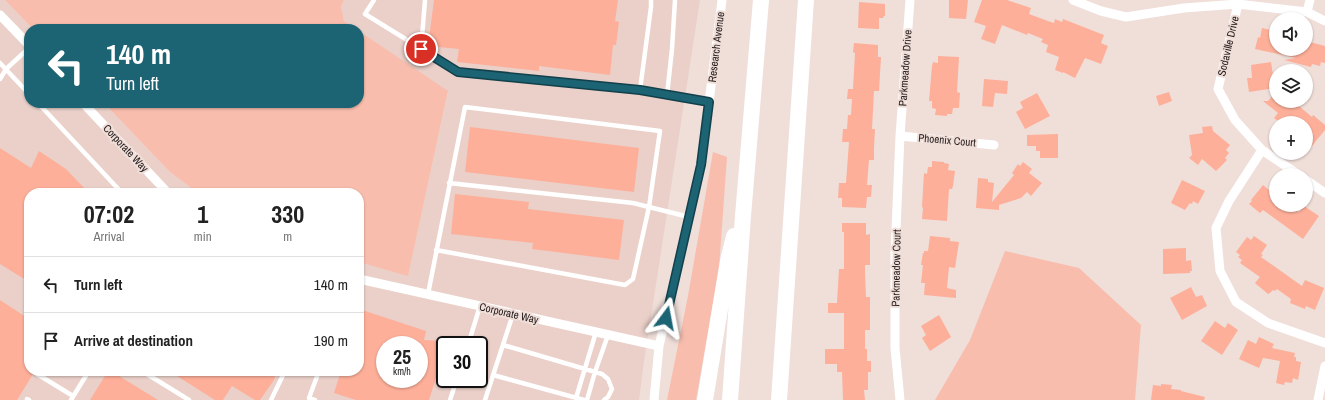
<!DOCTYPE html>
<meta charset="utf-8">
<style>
body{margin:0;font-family:"Archivo Narrow",sans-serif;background:#f2f2f2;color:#222;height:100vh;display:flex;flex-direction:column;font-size:15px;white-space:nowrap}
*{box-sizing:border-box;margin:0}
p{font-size:13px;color:#767676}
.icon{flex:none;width:22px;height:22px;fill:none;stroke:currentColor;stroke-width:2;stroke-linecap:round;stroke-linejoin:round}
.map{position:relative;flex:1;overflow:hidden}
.details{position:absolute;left:24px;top:188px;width:340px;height:188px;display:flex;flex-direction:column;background:#fff;border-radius:16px;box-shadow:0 1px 3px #0004}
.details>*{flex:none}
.hud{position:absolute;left:24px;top:24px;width:340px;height:84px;border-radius:16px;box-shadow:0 1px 3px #0004;background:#1c6373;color:#fff;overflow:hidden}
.buttons{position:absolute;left:1269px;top:12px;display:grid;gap:8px}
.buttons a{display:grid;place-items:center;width:44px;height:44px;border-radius:50%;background:#fff;box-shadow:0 1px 3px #0004;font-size:20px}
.speed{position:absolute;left:376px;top:336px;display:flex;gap:8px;font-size:20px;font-weight:700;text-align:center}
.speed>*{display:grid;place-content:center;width:52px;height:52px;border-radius:50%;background:#fff;box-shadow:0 1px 3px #0004;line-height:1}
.speed small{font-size:10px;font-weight:400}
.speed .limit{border:2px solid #111;border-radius:6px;background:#fff;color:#111}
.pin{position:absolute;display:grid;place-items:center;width:34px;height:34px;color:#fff;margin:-17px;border:2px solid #fff;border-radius:50%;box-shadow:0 1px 4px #0007}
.me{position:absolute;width:44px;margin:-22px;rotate:13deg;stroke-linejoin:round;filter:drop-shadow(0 0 3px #0008)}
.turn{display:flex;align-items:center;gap:14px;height:84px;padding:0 16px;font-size:18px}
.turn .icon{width:52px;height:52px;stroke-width:2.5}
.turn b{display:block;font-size:28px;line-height:34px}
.eta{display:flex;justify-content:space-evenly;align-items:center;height:68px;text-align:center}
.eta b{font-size:24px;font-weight:700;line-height:28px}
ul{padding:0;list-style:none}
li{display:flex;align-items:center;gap:12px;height:56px;padding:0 16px;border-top:1px solid #e0e0e0}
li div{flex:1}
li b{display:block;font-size:15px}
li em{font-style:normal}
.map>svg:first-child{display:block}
</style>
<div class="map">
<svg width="1325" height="400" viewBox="0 0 1325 400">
<rect width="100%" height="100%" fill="#f0ded9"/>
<path fill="#ead0c9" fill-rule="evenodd" d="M0 0H5L33 29H29V103H104L170 172 198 193H29V371H359V262L408 275 448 92 359 31V29H356L344 21 341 6 344 0H700L643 368 639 400H0ZM385 345H419V379H385ZM445 345H479V379H445Z"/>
<path fill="#f8bdad" d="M5 0H344L341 6 344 21 356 29H33Z
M359 31 448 91 408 276 359 262V193H198L170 172 104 103H359Z
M713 152 727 157 719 268 696 400H667L688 296Z
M1005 251 1079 268 1141 325 1135 400H935L970 340Z"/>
<path fill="#fdaf99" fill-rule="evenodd" d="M434 0H618L615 21 619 22 616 45H613L610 75 539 66V71L457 62 459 49 428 46Z
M949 0H968L966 19 949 18Z
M982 0H1007L1031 8 1029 14 1048 21 1054 23 1055 19 1062 22 1063 19 1104 35 1101 43 1108 46 1101 64 1085 58 1075 78 1063 72V73L1055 70 1059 57 1046 52 1048 45 1041 42 1043 39 1028 33 1027 35 1002 25 995 44 981 39 986 26 974 22Z
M859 2 885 4V16H884L883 18H879V29L858 28Z
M1262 28 1276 31V49H1306V41L1325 46V63L1321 62 1320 66 1312 64 1311 67 1284 60 1296 58 1255 49 1258 37 1260 38Z
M854 43 878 45V57H881L879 91H874L872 129H875L874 148V160H869L867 185H872L871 197H867L866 208 842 207V198H838L839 183H846L849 142H842L843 129H847L848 115H851L852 99H847L848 89H853L855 53 853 52Z
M938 56 959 57 957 92 960 93 959 108H953L952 114H947V116L935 115 936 109 932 108V101H929L932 66 933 62 938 63Z
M1271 62 1275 88 1249 92 1247 78H1252L1251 65Z
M984 79 1008 81 1007 94 995 93 993 107 982 106Z
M1169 92 1172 101 1159 106 1156 96Z
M1276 92V101H1303L1299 106 1312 117 1313 115 1325 125V130L1311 147 1306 143V123H1281L1274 118 1278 113 1263 101H1268Z
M1037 93 1050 116 1025 129 1016 112 1023 108 1020 102Z
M1212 126 1213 131 1230 145 1226 150 1229 153 1225 158 1227 160 1216 171 1202 159 1198 165 1189 158 1192 155 1189 135 1203 133 1202 127Z
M470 127 639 148 634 192 465 172Z
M1058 134V158H1040V151H1036V146H1027V135Z
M0 148 31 168 39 151 66 169 89 193H29V282L0 264Z
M932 161 944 162V163L949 164 948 170 955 171 953 186 952 189H949L947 221 922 219 923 208 922 207 924 173 927 174 928 167H932Z
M1023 162 1032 169 1029 173 1042 183 1031 196 1027 192 1021 198 999 205V210L976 208 978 178 988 179V182L994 183 992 202 1014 175 1012 173 1018 164 1020 166Z
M1182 180 1205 191 1198 204 1193 201 1192 204 1190 203 1185 210 1171 203Z
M1276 181V205H1289L1299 212 1304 206 1319 216 1303 239 1263 210 1260 213 1249 204 1252 201 1251 200 1263 185 1269 190Z
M455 194 529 202 528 209 624 220 619 260 532 249 533 243 451 234Z
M842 223H866V235L870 234V265H865V273L866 297H870V330H865V349H867V361H871V372H868V390H864L865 400H843L842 372H837V364H825V349H844V313H828V303H837L839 269H844V232H842Z
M930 236 950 238V241L959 242 955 268 949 267 947 288 956 290V298L924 295 925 283H921L923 265H921L923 253H924V251H928Z
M1254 236 1267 245 1261 254 1263 255 1261 257 1302 286 1305 280 1324 288 1315 310 1306 306 1305 309 1290 303 1291 299 1277 289 1275 291 1273 290 1270 293 1268 294 1255 283 1260 277 1240 263 1242 260 1238 257 1240 255 1236 252 1247 237 1251 240Z
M1186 248V261L1191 260 1192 271H1190V273L1163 274V249Z
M1191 287 1196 297 1202 295 1207 306 1182 320 1170 298Z
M0 300 29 319V371H35L17 400H0Z
M359 309 426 331 424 340 447 341 445 345V349L429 400H356L334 393 341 371H359ZM385 345H419V379H385Z
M939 315 951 337 930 351 922 338 926 335 921 326Z
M1215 321 1225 328 1228 323 1238 330 1222 355 1201 341Z
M1259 337 1274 344 1272 348 1295 353 1294 357H1296V361L1301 362 1298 380 1293 378 1292 383 1285 382 1284 385 1276 383 1280 361 1263 358 1259 368 1239 359 1248 340 1256 344Z
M108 371H111L158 400H90Z
M169 371H276L274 380 260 400H255L232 386 223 400H215Z
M1161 384 1172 385 1171 389 1181 390V391L1205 397 1204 400H1151L1153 385 1161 386Z"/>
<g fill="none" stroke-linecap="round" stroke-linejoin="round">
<path stroke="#fff" stroke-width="4.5" d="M374 0 365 14 459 72 640 90 709 102
M421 49 425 0
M0 63 29 94
M0 79 6 69 29 48
M640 90 651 7V0
M667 95 672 49 675 0
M38 103 122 193
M449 183 633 203 689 217
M428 294 465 107 660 131 649 207 633 279 625 285 436 250
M468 345 480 306
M503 345 602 374 608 379 612 389 608 397 604 400
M142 371 189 400
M37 374 73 396
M493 375 584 400
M576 398 596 332
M27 399 29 400
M71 400 87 374 82 371
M271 400 285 371
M315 400 309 398 319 371
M450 400 457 379
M485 400 513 314
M587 400 595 372 608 335"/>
<path stroke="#fff" stroke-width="9" d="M1073 0 1101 11 1126 17 1184 8 1238 4 1307 12 1325 21
M1238 4 1218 89 1235 120 1262 150 1299 175
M1307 12 1310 0
M0 15 29 45
M83 103 168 193
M900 136 994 145
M1262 150 1229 201 1216 228 1220 271 1236 302 1268 323 1325 343
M1306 180 1325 193
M359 279 659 346
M654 400 659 346 701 165 722 0
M900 400 895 348V253L900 136 910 0
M1318 400 1325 366"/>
<path stroke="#fff" stroke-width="16" d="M705 400 728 261 734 236
M730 400 743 216 761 0
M779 400 806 0"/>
</g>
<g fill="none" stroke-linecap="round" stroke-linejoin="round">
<g stroke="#12404b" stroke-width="10">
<path id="route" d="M421 49 458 72 640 90 709 102 701 165 666 318"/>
</g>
<use href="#route" stroke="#1c6373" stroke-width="7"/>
</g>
<g text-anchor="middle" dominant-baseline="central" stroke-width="4" stroke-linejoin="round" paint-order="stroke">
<g font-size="11" fill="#231c1b" stroke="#f0ded9">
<text transform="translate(1228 46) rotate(-77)">Sodaville Drive</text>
<text transform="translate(716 47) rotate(-83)">Research Avenue</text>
<text transform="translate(905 68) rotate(-86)">Parkmeadow Drive</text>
<text transform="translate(947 140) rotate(5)">Phoenix Court</text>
<text transform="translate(126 148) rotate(47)">Corporate Way</text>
<text transform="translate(896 268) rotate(-89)">Parkmeadow Court</text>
<text transform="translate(509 313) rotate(13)">Corporate Way</text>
</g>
</g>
</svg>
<div class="buttons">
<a><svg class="icon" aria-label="sound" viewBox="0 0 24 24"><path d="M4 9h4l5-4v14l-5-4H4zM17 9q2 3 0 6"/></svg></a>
<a><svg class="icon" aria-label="layers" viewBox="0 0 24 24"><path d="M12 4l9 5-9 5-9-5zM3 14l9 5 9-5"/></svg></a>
<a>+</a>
<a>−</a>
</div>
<div class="speed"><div>25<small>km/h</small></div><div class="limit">30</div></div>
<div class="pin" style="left:421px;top:49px;background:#d93025"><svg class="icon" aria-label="arrive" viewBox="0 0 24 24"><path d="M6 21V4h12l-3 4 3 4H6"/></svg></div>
<svg class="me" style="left:666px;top:318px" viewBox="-20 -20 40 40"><path d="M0-17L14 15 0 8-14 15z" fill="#1c6373" stroke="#fff" stroke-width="4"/></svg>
<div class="hud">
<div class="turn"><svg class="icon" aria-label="left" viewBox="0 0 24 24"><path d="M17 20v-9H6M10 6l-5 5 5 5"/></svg><div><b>140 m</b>Turn left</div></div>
</div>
<section class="details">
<div class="eta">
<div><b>07:02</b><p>Arrival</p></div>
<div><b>1</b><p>min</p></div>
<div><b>330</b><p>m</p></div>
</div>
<ul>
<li><svg class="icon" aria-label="left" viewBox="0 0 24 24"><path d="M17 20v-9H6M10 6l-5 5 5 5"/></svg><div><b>Turn left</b></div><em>140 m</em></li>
<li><svg class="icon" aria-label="arrive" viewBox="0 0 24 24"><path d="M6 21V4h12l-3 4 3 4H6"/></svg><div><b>Arrive at destination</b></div><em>190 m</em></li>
</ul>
</section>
</div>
